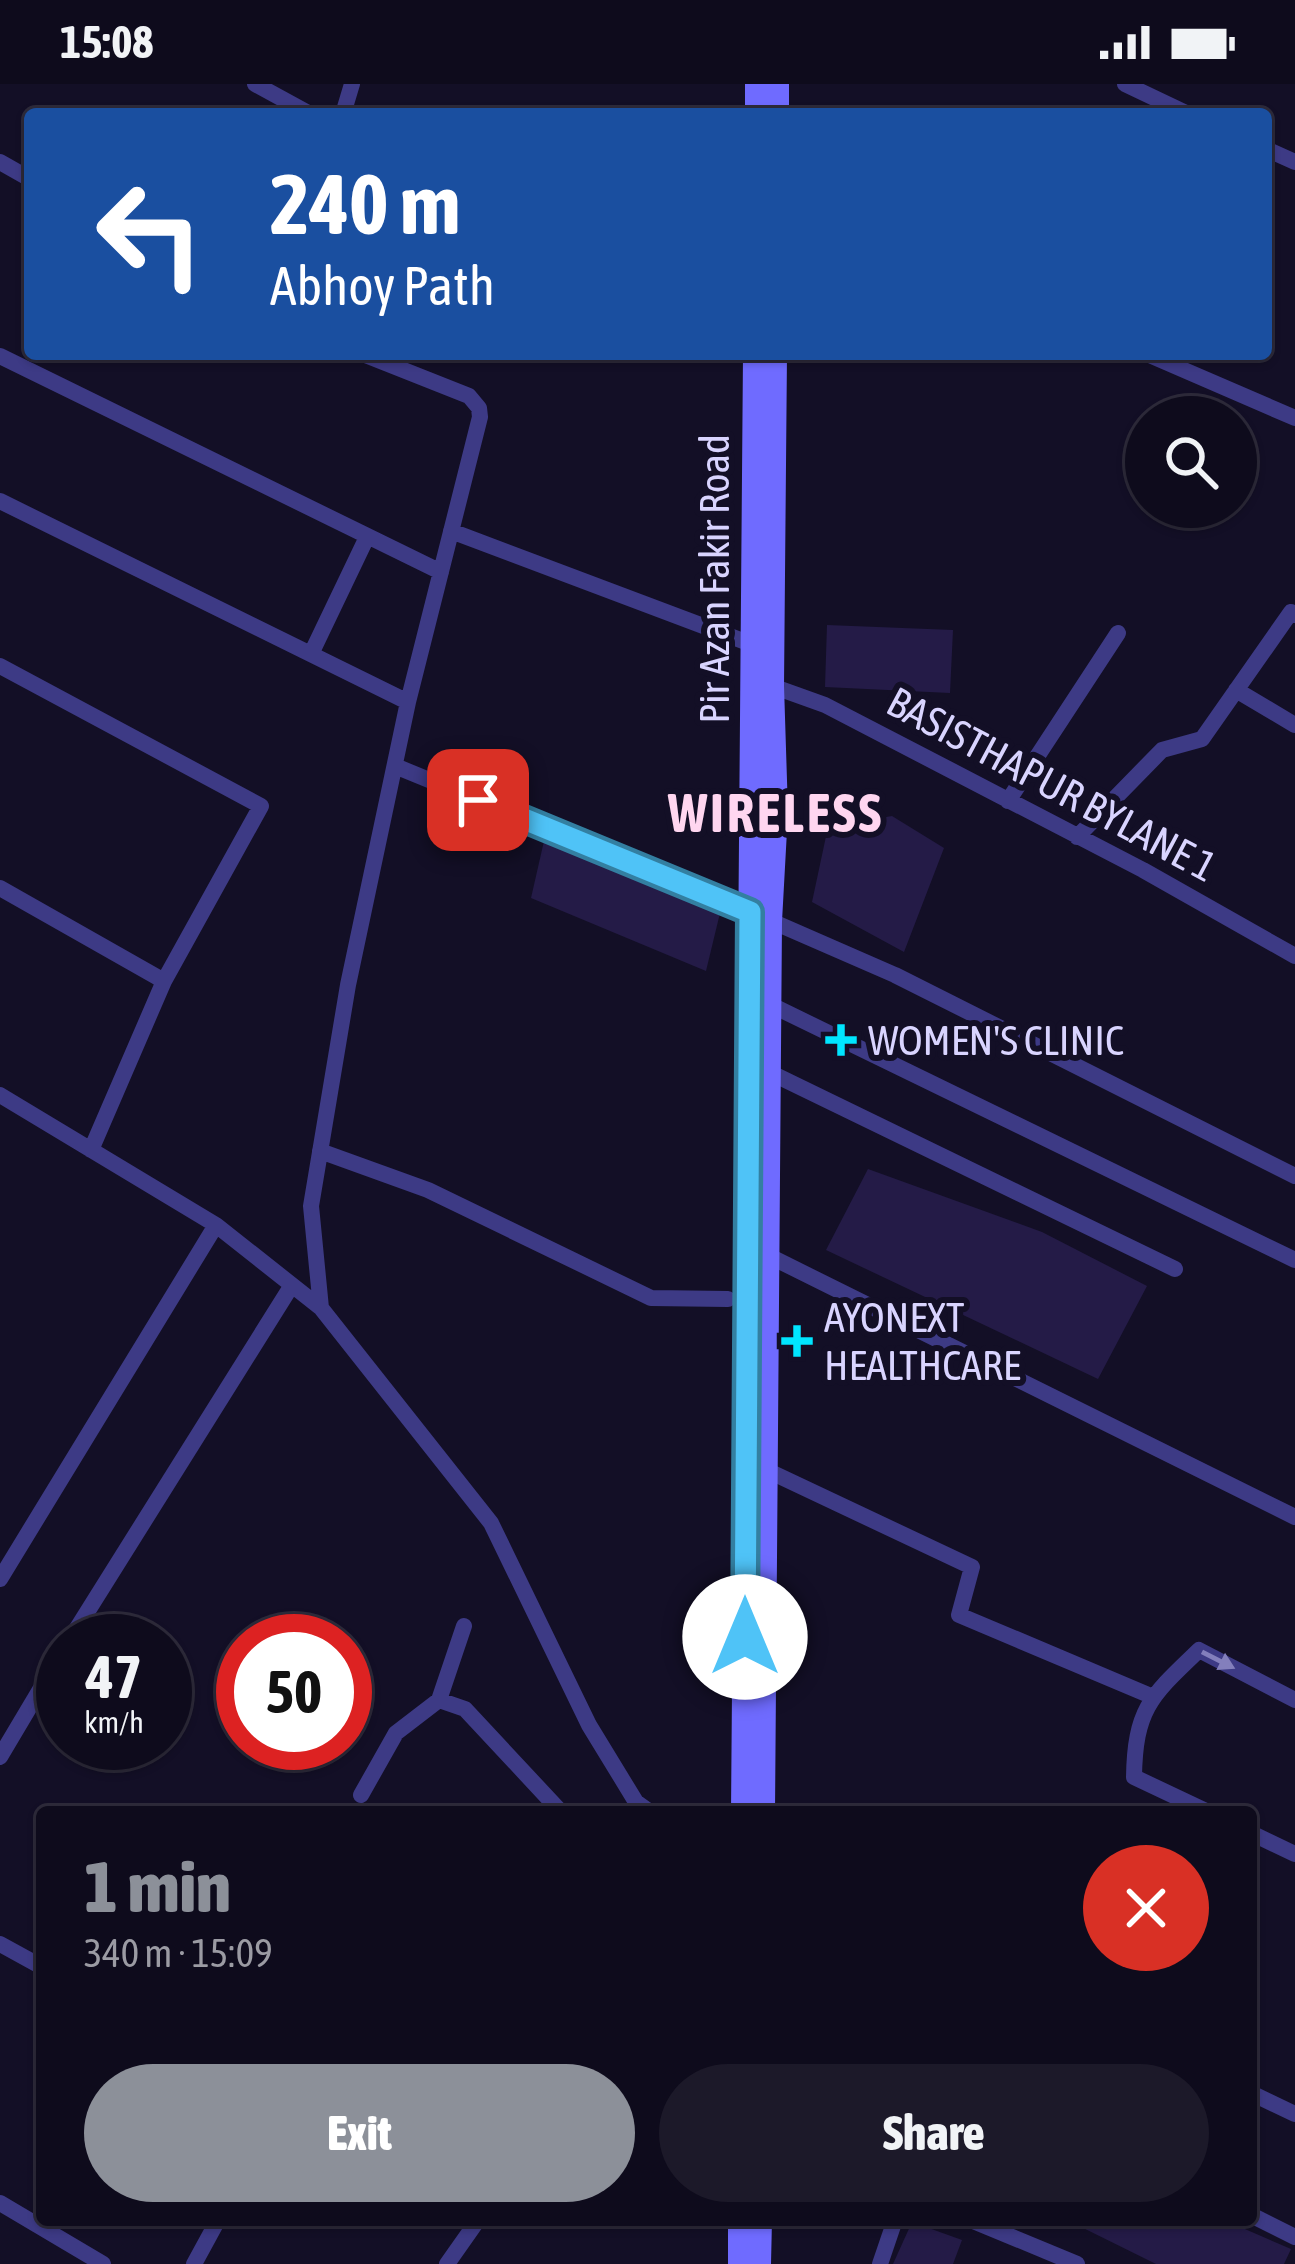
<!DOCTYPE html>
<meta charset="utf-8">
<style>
body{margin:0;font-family:"Asap Condensed",sans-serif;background:#1c1929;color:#f1f3f6;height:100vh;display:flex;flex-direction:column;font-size:45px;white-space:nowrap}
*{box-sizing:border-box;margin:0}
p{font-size:39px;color:#9b9ba3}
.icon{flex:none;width:66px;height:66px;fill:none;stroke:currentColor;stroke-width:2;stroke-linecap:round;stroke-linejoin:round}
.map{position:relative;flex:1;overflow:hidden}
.side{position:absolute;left:36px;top:1722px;width:1221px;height:420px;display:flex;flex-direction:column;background:#0e0b1c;border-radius:12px;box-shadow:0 3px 9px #0004,0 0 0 3px #2e2b3b}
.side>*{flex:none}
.guide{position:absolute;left:24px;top:24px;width:1248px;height:252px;border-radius:12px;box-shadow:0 3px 9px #0004,0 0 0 3px #2e2b3b;background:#1a4fa0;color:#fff;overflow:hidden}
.controls{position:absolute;left:1125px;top:312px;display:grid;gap:24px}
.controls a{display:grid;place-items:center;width:132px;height:132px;border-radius:50%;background:#0e0b1c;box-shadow:0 3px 9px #0004,0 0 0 3px #2e2b3b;font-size:60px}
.speed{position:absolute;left:36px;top:1530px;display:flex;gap:24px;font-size:60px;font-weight:700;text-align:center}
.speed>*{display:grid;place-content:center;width:156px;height:156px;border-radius:50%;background:#0e0b1c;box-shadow:0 3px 9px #0004,0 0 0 3px #2e2b3b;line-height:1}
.speed small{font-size:30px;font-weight:400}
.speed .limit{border:18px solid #d22;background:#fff;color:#111}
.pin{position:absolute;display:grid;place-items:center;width:102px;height:102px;color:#fff;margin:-51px;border-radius:24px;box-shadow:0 6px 18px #0006}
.me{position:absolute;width:132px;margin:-66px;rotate:0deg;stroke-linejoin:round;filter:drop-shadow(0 0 9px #0008)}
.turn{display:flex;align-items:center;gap:42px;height:252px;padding:0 48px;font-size:54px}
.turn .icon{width:156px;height:156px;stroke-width:2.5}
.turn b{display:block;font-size:84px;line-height:102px}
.round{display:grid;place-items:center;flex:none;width:126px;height:126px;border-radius:63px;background:#1c1929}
.summary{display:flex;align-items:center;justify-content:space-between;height:204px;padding:0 48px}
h1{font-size:72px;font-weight:800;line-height:90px;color:#8c9099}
.action{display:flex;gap:24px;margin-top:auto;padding:24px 48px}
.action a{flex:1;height:138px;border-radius:72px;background:#8c9099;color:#fff;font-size:48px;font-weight:800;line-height:138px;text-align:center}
.action a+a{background:#1c1929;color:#f1f3f6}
.status{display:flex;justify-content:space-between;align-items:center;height:84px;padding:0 60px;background:#0e0b1c;direction:ltr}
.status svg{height:33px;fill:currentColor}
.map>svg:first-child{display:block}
</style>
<div class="status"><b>15:08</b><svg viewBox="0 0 49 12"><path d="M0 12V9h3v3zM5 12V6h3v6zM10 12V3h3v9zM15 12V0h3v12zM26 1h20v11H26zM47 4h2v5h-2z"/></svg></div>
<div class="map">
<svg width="1295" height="2180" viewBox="0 0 1295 2180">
<rect width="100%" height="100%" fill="#130f26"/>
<path fill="#241b47" d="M827 541 953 546 950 609 825 603Z
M892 732 944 764 904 868 812 818 828 743Z
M544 757 720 829 706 887 531 814Z
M868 1085 1042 1148 1147 1202 1098 1295 826 1166Z
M1067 2136H1224L1291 2165 1284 2180H1156Z
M912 2138 962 2156 953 2180H893Z"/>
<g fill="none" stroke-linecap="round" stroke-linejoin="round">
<path stroke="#3d3a85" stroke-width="16" d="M255 0 310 30
M1125 0 1188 30
M343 30 352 0
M1266 65 1295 78
M0 78 30 95
M1147 270 1295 334
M0 272 441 488
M0 417 408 618
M451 447 759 563
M311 570 367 453
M0 582 261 722 164 897 91 1066
M772 602 825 621 1143 786 1295 872
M1236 606 1295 641
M395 682 730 819 895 891 1295 1092
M1008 717 1118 549
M1077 753 1162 666 1202 655 1291 528 1295 531
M0 804 164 897
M769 920 1295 1176
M769 988 1175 1185
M0 1011 216 1141 321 1224 491 1439 589 1641 636 1718 650 1728
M320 1067 428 1106 651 1214 728 1215
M767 1171 1295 1433
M321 1224 311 1122 348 901 408 618 480 333 479 324 469 312 363 270
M762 1384 972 1483 959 1531 1151 1612
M0 1495 216 1141
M69 1557 292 1201
M439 1616 464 1542
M0 1673 63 1567
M361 1711 396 1649 439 1616 465 1625 561 1728
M1208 1728 1134 1693C1135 1624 1152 1611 1199 1566L1295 1616
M1251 1749 1295 1770
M0 1860 42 1883
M1251 2009 1295 2030
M0 2119 103 2180
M1251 2131 1295 2153
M971 2136 1077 2180
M194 2180 218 2136
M447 2180 478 2136
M880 2180 895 2136"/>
<path stroke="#6f6bff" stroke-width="24" d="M757 30V0
M777 30V0
M743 1728 755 270
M763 1728 770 837 776 728 772 602 775 270
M740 2180V2136
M759 2180 760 2136"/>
</g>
<defs><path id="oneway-solid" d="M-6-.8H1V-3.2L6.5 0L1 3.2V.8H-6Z" transform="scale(3)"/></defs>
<use fill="#837fbc" href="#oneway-solid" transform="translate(1218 1576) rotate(27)"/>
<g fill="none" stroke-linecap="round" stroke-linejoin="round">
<g stroke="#337fa1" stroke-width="30">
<path id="route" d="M478 716 750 828 745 1553"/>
</g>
<use href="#route" stroke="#4fc3f7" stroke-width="21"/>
</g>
<g fill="#00e5ff" stroke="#130f26" stroke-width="4.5">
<path d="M835 938h12v12h12v12h-12v12h-12v-12h-12v-12h12z"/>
<path d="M791 1239h12v12h12v12h-12v12h-12v-12h-12v-12h12z"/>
</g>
<g text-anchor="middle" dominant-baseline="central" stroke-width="12" stroke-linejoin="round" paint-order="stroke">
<g font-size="42" fill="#d9d4ff" stroke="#130f26">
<text transform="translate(714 495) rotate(-90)">Pir Azan Fakir Road</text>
<text transform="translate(1052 700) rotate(28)">BASISTHAPUR BYLANE 1</text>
</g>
<g font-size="42" fill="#d9d4ff" stroke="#130f26" text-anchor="start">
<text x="868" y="956">WOMEN'S CLINIC</text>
<text x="824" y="1233">AYONEXT<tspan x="824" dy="48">HEALTHCARE</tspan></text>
</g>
<g font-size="54" font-weight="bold" letter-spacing="3" fill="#ffd6f0" stroke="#130f26">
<text x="776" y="728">WIRELESS</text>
</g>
</g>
</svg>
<div class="controls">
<a><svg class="icon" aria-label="search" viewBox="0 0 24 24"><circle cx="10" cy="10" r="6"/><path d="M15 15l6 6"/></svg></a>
</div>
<div class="speed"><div>47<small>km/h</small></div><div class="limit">50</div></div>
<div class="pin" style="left:478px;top:716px;background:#d93025"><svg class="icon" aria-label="arrive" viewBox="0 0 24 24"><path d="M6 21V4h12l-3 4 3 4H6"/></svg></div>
<svg class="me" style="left:745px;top:1553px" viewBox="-20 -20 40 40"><circle r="19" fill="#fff"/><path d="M0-13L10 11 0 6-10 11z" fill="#4fc3f7"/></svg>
<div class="guide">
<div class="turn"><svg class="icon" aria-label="left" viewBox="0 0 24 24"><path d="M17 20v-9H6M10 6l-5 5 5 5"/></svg><div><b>240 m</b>Abhoy Path</div></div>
</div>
<section class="side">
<div class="summary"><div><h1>1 min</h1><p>340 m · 15:09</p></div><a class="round" style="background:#d93025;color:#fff"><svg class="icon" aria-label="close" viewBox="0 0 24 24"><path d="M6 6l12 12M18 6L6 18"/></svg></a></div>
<div class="action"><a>Exit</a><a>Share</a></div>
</section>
</div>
